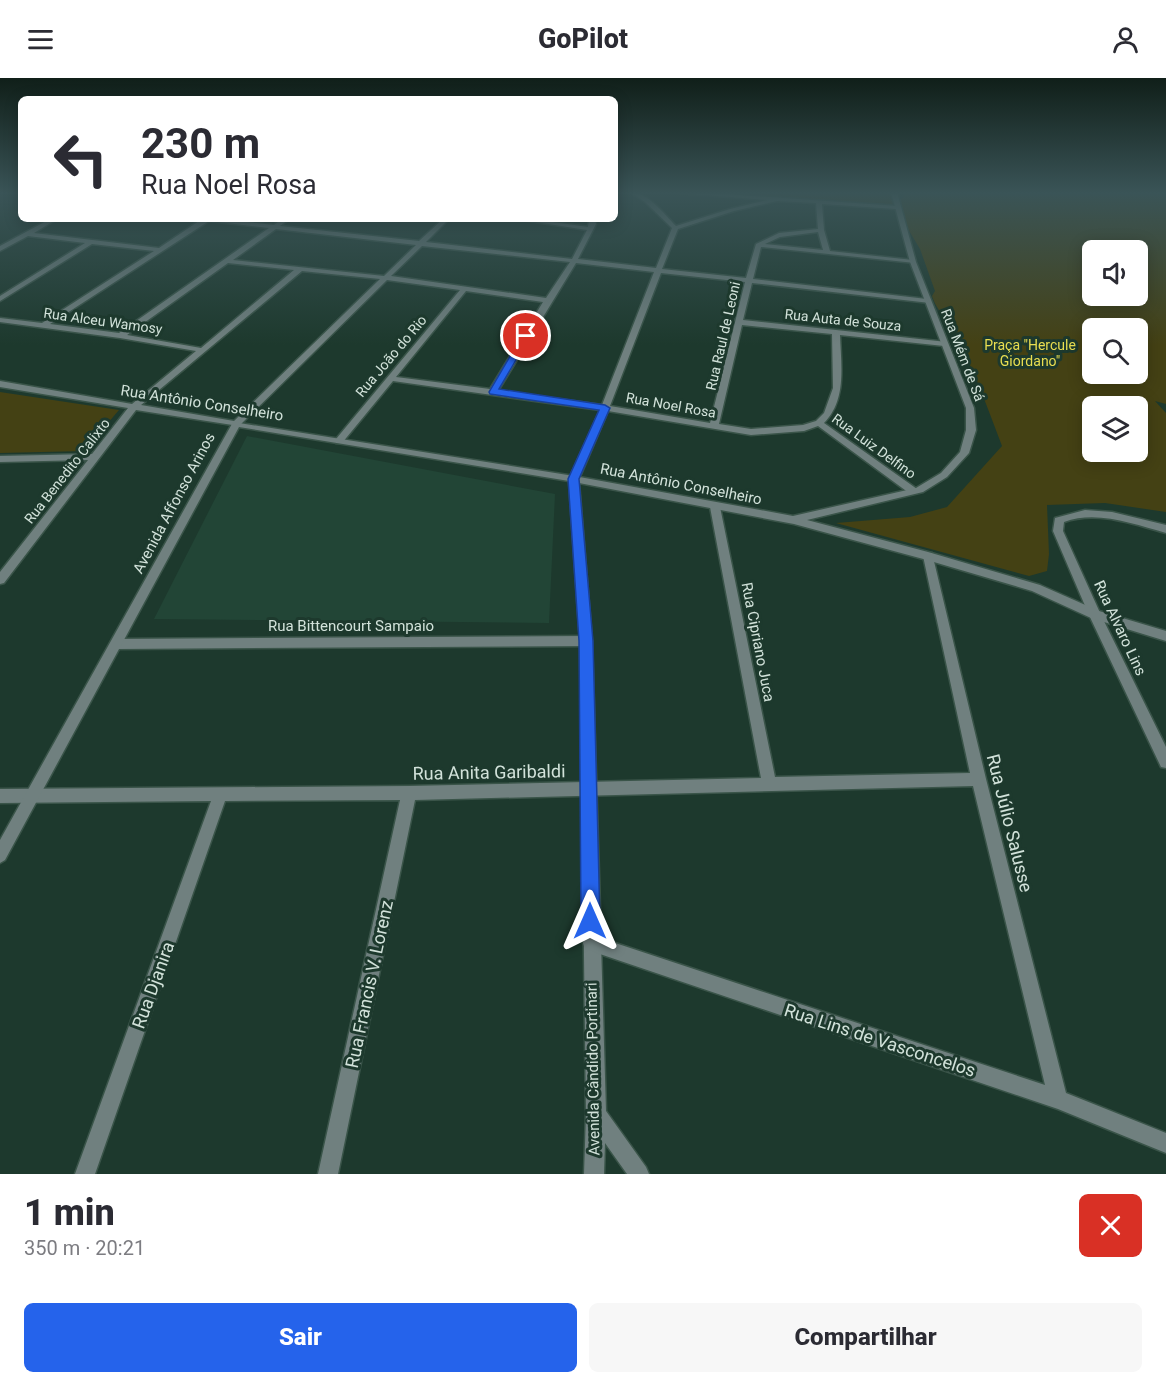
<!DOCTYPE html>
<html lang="pt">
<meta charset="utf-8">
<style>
body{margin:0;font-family:Roboto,sans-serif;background:#f7f7f7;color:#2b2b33;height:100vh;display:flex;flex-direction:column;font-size:22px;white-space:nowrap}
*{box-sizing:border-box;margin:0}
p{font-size:20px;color:#7c7c81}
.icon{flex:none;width:33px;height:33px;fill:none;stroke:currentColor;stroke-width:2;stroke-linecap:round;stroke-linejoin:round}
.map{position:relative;height:1096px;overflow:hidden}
.panel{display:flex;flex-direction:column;background:#fff;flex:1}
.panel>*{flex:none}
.top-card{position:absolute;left:18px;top:18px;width:600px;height:126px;border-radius:9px;box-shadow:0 3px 15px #0003;background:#fff;color:#2b2b33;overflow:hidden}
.tools{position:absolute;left:1082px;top:162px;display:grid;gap:12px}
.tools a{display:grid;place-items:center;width:66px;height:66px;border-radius:9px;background:#fff;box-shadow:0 3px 15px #0003;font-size:30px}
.pin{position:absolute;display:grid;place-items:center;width:51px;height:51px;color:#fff;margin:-26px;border:3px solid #fff;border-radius:50%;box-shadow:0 2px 6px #0007}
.me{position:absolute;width:66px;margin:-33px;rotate:0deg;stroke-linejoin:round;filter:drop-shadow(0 0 4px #0008)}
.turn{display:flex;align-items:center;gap:21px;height:126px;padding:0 24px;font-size:27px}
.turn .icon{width:78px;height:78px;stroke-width:2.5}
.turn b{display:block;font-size:42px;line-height:51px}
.round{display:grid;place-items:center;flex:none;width:63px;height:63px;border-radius:9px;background:#f7f7f7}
.headline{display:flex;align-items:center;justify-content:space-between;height:102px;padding:0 24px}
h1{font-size:36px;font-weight:800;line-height:45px}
.action{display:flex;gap:12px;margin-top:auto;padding:12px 24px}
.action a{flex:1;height:69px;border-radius:9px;background:#2563eb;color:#fff;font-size:24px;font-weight:800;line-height:69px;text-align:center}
.action a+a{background:#f7f7f7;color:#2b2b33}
header{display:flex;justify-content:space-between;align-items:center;height:78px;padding:0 24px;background:#fff;font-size:27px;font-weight:800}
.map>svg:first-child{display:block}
</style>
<header><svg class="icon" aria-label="menu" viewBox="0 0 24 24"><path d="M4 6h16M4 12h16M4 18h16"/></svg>GoPilot<svg class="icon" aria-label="person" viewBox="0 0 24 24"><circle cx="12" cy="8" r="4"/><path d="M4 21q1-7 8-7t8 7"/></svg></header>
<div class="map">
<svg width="1166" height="1096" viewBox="0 0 1166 1096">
<rect width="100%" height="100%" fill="#1d392d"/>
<path fill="#224536" d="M247 358 555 416 549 545 154 541Z"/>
<path fill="#444114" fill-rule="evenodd" d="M693 114H890L897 124 904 119 903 114H1163L1166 117V326L1155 323 1166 335V434L1105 425 1047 427 1049 476 1047 493 1029 498 836 445 910 439 947 429 1002 368C987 328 972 287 952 250 945 237 938 235 932 218L935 213 920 171 905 146V137L899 130 718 119ZM1092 172H1137V218H1092ZM1092 250H1137V296H1092ZM1092 328H1137V374H1092Z
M0 314 119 332 84 373 0 375Z"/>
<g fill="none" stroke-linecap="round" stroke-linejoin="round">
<g stroke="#3a5449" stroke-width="3">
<path id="minor" d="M630 114C648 114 664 136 676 148L730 131 767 122 667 114H695L898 128 896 131 822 126 824 152 830 173 913 182 915 183V185L761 169 753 201 927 221H930V225L752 205 743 242 947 264V268H944L840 257C841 287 847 322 824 345L917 411V415H909L818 348 804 353 751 357 608 333 579 401 574 404 569 401 600 332 393 303 342 365H336V361L460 212 387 202 239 348 136 332 4 505 0 506V494L88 382 0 384V378L92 376 128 330 0 309V303L132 326 196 273 120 260 0 244V240L42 245 154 173 92 166 0 223V218L85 165 28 158 0 173V168L50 141H57L34 155 159 170 202 141H221L274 147 282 141H289L280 148 419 163 443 141H449L426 164 572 181 587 152 516 141H532L588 149 589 141H595L596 146 578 181 656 190 672 150 645 124ZM777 123 816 125 818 151 779 155 756 166 746 200 662 191 678 151 734 133ZM209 143 269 150 119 255 50 246ZM276 151 416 167 384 198 233 182ZM818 154 823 172 765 166 780 159ZM422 168 570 184 546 220 391 198ZM228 185 294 192 201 270 127 257ZM576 185 654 194 602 327 498 313ZM302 193 380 201 234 343 141 327ZM661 195 745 204 710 345 610 328ZM466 213 543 224 490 311 396 299ZM742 247 832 256 833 310 824 335 816 343 803 347 751 351 719 346Z
M715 426 720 429 775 699 970 695 923 478 924 475H932L986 701 1066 1015 1166 1055V1075L1058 1031 591 873 585 871 583 865 585 859 591 857 1045 1007 973 708 415 722 338 1096H318L400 722 225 723 95 1096H75L211 723 0 725V711L409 708 761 700 710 429Z
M1085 432 1112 434 1166 447V455C1133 446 1097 432 1064 444L1063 453 1101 537 1166 669V690L1161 689 1089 537 1053 453 1055 440Z
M586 558 590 560 592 563 590 566 586 568 117 571 113 569 111 566 113 563 117 561Z"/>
</g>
<g stroke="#3a5449" stroke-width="3">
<path id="tertiary" d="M891 114H897L916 184 974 330 976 352 969 375 947 399 923 414 807 442 928 474 1040 507 1099 533 1166 553V563L1091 540 1032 513 927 482 794 446 579 405 592 563 606 1033 646 1089 649 1096H627L605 1065 604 1096H584L586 1036 580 563 569 403 239 349 5 782 0 785V762L233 344 574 398 793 438 916 410 941 395 960 374 966 352V330L910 184Z"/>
</g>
<use href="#minor" fill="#70807f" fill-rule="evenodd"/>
<use href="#tertiary" fill="#70807f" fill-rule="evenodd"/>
</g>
<linearGradient id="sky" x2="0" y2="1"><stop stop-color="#101f19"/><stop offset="0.43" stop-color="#3a5457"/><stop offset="1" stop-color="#3a5457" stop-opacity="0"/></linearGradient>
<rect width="1166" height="267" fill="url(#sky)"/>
<path fill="#2563eb" stroke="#184099" stroke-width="1.5" d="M523 256 530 258 499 311 605 327 610 330 579 401 593 563 600 843 597 850 590 852 584 850 581 843 579 563 568 401 599 332 490 316 489 314Z"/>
<g text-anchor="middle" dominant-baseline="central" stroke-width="6" stroke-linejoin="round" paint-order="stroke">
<g font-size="14" fill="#d2e2da" stroke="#1d392d">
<text transform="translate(843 242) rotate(6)">Rua Auta de Souza</text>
<text transform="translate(103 243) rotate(8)">Rua Alceu Wamosy</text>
<text transform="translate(723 258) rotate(-77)">Rua Raul de Leoni</text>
<text transform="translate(963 277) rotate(69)">Rua Mém de Sá</text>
<text transform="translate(391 278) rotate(-50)">Rua João do Rio</text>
<text transform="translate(671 327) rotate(10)">Rua Noel Rosa</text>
<text transform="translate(874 368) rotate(36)">Rua Luiz Delfino</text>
<text transform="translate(67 393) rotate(-52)">Rua Benedito Calixto</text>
</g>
<g font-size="14" fill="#e9de50" stroke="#1d392d">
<text x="1030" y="267">Praça "Hercule<tspan x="1030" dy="16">Giordano"</tspan></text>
</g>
<g font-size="15" fill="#d2e2da" stroke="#1d392d">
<text transform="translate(202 325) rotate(9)">Rua Antônio Conselheiro</text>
<text transform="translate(681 406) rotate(11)">Rua Antônio Conselheiro</text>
<text transform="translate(174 425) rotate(-62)">Avenida Affonso Arinos</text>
<text x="351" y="548">Rua Bittencourt Sampaio</text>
<text transform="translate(1120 550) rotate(65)">Rua Alvaro Lins</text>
<text transform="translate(758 564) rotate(79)">Rua Cipriano Juca</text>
<text transform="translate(593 991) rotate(-91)">Avenida Cândido Portinari</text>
</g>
<g font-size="18" fill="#d2e2da" stroke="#1d392d">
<text transform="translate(489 694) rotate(-1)">Rua Anita Garibaldi</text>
<text transform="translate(1010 745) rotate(76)">Rua Júlio Salusse</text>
<text transform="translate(369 906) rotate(-78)">Rua Francis V. Lorenz</text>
<text transform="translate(153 907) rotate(-70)">Rua Djanira</text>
<text transform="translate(880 962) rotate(18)">Rua Lins de Vasconcelos</text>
</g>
</g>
</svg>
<div class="tools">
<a><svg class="icon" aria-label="sound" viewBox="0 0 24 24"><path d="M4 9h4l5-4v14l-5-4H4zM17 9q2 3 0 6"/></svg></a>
<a><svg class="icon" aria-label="search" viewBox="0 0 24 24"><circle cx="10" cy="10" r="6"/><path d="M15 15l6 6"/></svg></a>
<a><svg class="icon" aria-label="layers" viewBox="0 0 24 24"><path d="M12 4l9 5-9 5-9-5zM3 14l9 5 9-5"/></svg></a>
</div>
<div class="pin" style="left:526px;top:258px;background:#d93025"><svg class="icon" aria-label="arrive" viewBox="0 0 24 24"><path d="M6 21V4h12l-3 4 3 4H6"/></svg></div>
<svg class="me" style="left:590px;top:843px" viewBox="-20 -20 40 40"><path d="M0-17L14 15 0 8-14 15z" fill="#2563eb" stroke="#fff" stroke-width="4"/></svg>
<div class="top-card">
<div class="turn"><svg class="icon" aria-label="left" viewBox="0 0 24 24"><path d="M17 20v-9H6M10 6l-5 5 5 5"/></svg><div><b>230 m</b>Rua Noel Rosa</div></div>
</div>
</div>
<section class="panel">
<div class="headline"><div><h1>1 min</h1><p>350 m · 20:21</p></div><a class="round" style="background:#d93025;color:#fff"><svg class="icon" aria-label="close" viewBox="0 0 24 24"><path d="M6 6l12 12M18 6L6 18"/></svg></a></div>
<div class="action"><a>Sair</a><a>Compartilhar</a></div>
</section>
